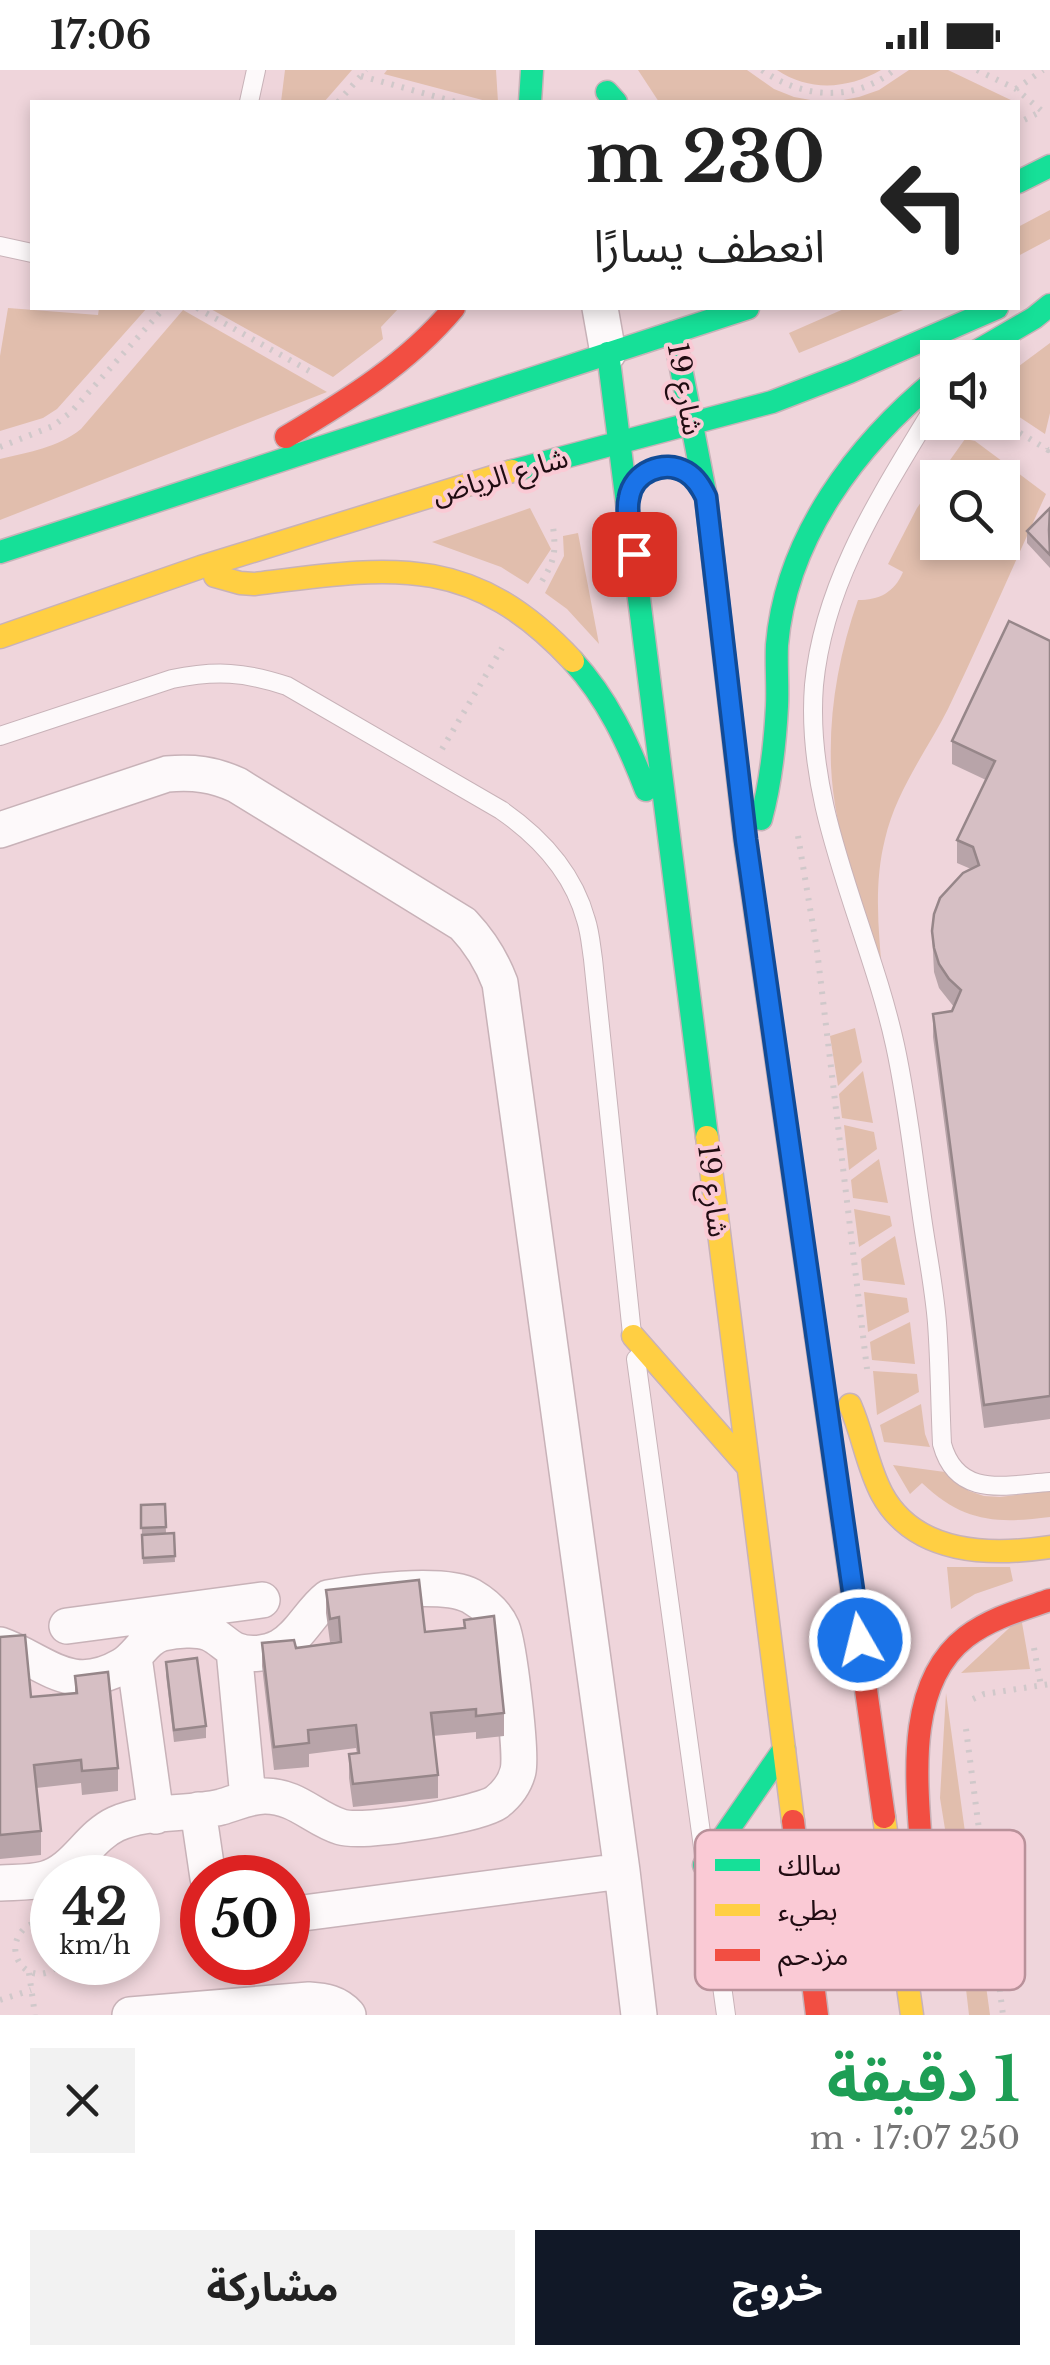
<!DOCTYPE html>
<html lang="ar">
<meta charset="utf-8">
<style>
body{margin:0;font-family:"Libre Baskerville","Noto Sans Arabic",serif;background:#f2f2f2;color:#222;direction:rtl;height:100vh;display:flex;flex-direction:column;font-size:38px;white-space:nowrap}
*{box-sizing:border-box;margin:0}
p{font-size:32px;color:#767676}
.icon{flex:none;width:55px;height:55px;fill:none;stroke:currentColor;stroke-width:2;stroke-linecap:round;stroke-linejoin:round}
.map{position:relative;height:1945px;overflow:hidden;direction:ltr}
.sheet{display:flex;flex-direction:column;background:#fff;flex:1}
.sheet>*{flex:none}
.top-card{position:absolute;left:30px;top:30px;width:990px;height:210px;border-radius:0px;box-shadow:0 5px 15px #0003;direction:rtl;background:#fff;color:#222;overflow:hidden}
.controls{position:absolute;left:920px;top:270px;display:grid;gap:20px}
.controls a{display:grid;place-items:center;width:100px;height:100px;border-radius:0px;background:#fff;box-shadow:0 5px 15px #0003;font-size:50px}
.speed{position:absolute;left:30px;top:1785px;display:flex;gap:20px;font-size:50px;font-weight:700;text-align:center}
.speed>*{display:grid;place-content:center;width:130px;height:130px;border-radius:50%;background:#fff;box-shadow:0 5px 15px #0003;line-height:1}
.speed small{font-size:25px;font-weight:400}
.speed .limit{border:15px solid #d22;background:#fff;color:#111}
.pin{position:absolute;display:grid;place-items:center;width:85px;height:85px;color:#fff;margin:-42px;border-radius:20px;box-shadow:0 5px 15px #0006}
.me{position:absolute;width:110px;margin:-55px;rotate:352deg;stroke-linejoin:round;filter:drop-shadow(0 0 8px #0008)}
.turn{display:flex;align-items:center;gap:35px;height:210px;padding:0 30px;font-size:45px}
.turn .icon{width:130px;height:130px;stroke-width:2.5}
.turn b{display:block;font-size:70px;line-height:85px}
.round{display:grid;place-items:center;flex:none;width:105px;height:105px;border-radius:0px;background:#f2f2f2}
.overview{display:flex;align-items:center;justify-content:space-between;height:170px;padding:0 30px}
h1{font-size:60px;font-weight:700;line-height:75px;color:#1e9e55}
.action{display:flex;gap:20px;margin-top:auto;padding:20px 30px}
.action a{flex:1;height:115px;border-radius:0px;background:#111827;color:#fff;font-size:40px;font-weight:700;line-height:115px;text-align:center}
.action a+a{background:#f2f2f2;color:#222}
.status{display:flex;justify-content:space-between;align-items:center;height:70px;padding:0 50px;background:#fff;direction:ltr}
.status svg{height:28px;fill:currentColor}
.map>svg:first-child{display:block}
</style>
<div class="status"><b>17:06</b><svg viewBox="0 0 49 12"><path d="M0 12V9h3v3zM5 12V6h3v6zM10 12V3h3v9zM15 12V0h3v12zM26 1h20v11H26zM47 4h2v5h-2z"/></svg></div>
<div class="map">
<svg width="1050" height="1945" viewBox="0 0 1050 1945">
<rect width="100%" height="100%" fill="#efd5db"/>
<path fill="#e1bead" d="M285 0H352L324 32H281Z
M387 0H496L498 32H490L384 4Z
M638 0H747L774 19 794 27 816 31H838L859 27 879 20 909 0H948L1015 32H659Z
M777 0H881C848 19 810 22 777 0Z
M1050 140V169L1018 186V157Z
M8 238 98 245 99 238H147L57 339 43 348 0 361V286Z
M209 238H399L381 257 383 269 333 307Z
M846 238H908L799 283 789 263Z
M183 240 327 322 0 450V389C29 382 57 378 81 359Z
M1050 273V343L1045 364 1003 336V308Z
M965 369 975 371 1046 424C1013 496 982 568 948 639 926 682 896 721 885 769 873 817 879 864 883 913 864 846 834 766 831 696 829 639 839 584 858 530 879 530 894 523 903 502L888 494 917 438 937 409 938 472H1002V408L938 407Z
M530 438 551 479 528 514 501 497 432 472Z
M578 463 599 574 567 539 545 523 564 486 563 466Z
M855 958 862 992 838 1016 830 966Z
M863 1001 873 1053 842 1048 839 1024Z
M844 1055 874 1062 877 1079 849 1100Z
M879 1089 888 1133 853 1128 851 1110Z
M854 1139 890 1146 892 1156 859 1177Z
M895 1166 905 1215 863 1210 861 1189Z
M864 1222 907 1228 909 1242 868 1262Z
M910 1252 915 1294 872 1290 870 1272Z
M873 1301 917 1304 919 1322 877 1345Z
M921 1334 925 1364 930 1377 884 1372 880 1355Z
M893 1395 945 1402 969 1421 984 1426 1000 1427 1050 1421V1447C996 1454 963 1452 922 1413L910 1424Z
M947 1497H1010L1013 1511 975 1524 951 1539Z
M1021 1547 1030 1599 961 1603Z
M946 1623 990 1945H969L954 1815 940 1728Z"/>
<g fill="none" stroke-linecap="round" stroke-linejoin="round">
<g stroke="#c8b2b8" stroke-width="20">
<path id="lane" d="M249 32 256 0
M0 176 32 183
M937 332C884 421 824 509 814 615 804 740 869 856 895 975 907 1030 913 1085 921 1140 926 1178 934 1215 937 1253 940 1293 940 1334 942 1374 957 1429 1006 1415 1050 1412
M0 666 172 609C216 600 245 602 287 616L501 740C540 767 573 802 586 850 590 862 591 876 593 889L632 1264
M636 1289 726 1945"/>
</g>
<g stroke="#c8b2b8" stroke-width="38">
<path id="street" d="M600 238 608 283
M0 760 167 704C194 702 213 704 237 715L463 854C480 872 491 889 500 913L622 1801 639 1945
M67 1556 262 1530
M0 1575C45 1591 70 1626 122 1596 138 1587 145 1567 163 1563 176 1560 197 1558 209 1563 219 1567 226 1576 235 1580 249 1586 267 1584 280 1577 301 1565 310 1542 328 1528 360 1522 444 1511 471 1526 483 1533 496 1544 502 1558 509 1575 522 1683 518 1701 515 1713 507 1724 497 1732 479 1745 363 1764 341 1757 314 1749 297 1726 265 1726 249 1726 236 1733 221 1737 188 1745 146 1740 116 1754 88 1767 75 1801 45 1809 31 1813 15 1812 0 1813
M234 1580 248 1728
M134 1587 156 1746
M198 1740 208 1808
M288 1845 622 1801
M130 1945 309 1930C325 1931 337 1933 348 1945"/>
</g>
<g stroke="#c8b2b8" stroke-width="25">
<path id="fast" d="M607 22 616 32
M530 32 532 0
M1018 112 1050 96
M674 262 706 427 745 770 816 1266
M608 283 707 1067
M972 284 1034 248 1050 235
M512 401 772 332 850 302 997 238
M0 482 748 238
M573 591C607 628 628 673 646 720
M761 749C771 712 775 674 777 636 778 616 776 595 777 575 786 467 857 374 938 308
M704 1795 784 1679"/>
</g>
<g stroke="#c8b2b8" stroke-width="25">
<path id="slow" d="M215 506 240 513 254 514C389 497 471 481 573 591
M0 567 201 497 512 401
M707 1067 793 1751
M633 1266 748 1397
M850 1335C863 1364 867 1396 882 1424 915 1485 991 1486 1050 1477
M884 1747 912 1945"/>
</g>
<g stroke="#c8b2b8" stroke-width="25">
<path id="jam" d="M286 367C348 330 407 294 454 238
M816 1266 884 1747
M793 1751 817 1945
M922 1791C918 1721 902 1616 966 1567 991 1548 1021 1540 1050 1530"/>
</g>
<path stroke="#d0c8ca" stroke-width="6" stroke-dasharray="2.5 8" stroke-linecap="butt" d="M762 0C802 29 855 32 894 0
M977 0 1016 19 1042 41 1018 53
M361 6 456 32
M1016 19 1043 0
M338 32 366 0
M197 238 313 303
M1002 352 1048 380 1050 375
M0 377 53 356 71 342 164 238
M542 511C555 490 556 482 553 456
M442 679 502 578
M798 766 817 880 867 1299
M1034 1578 1041 1616
M973 1629 984 1624 1050 1614
M966 1659 1003 1945
M52 1857C41 1852 32 1851 23 1860 0 1884 33 1924 62 1892
M29 1903 35 1945
M0 1930 31 1920"/>
<use href="#lane" stroke="#fdf9fa" stroke-width="18"/>
<use href="#street" stroke="#fdf9fa" stroke-width="35"/>
<use href="#fast" stroke="#16e098" stroke-width="22"/>
<use href="#slow" stroke="#ffcf43" stroke-width="22"/>
<use href="#jam" stroke="#f24e42" stroke-width="22"/>
</g>
<path fill="#b8a4a9" d="M1050 438V498L1027 473V461Z
M1050 571V1349L984 1358 933 967V944L952 941 954 937 939 918 934 902 932 861 971 799 957 793V770L986 710 952 694V671Z
M165 1434 166 1463H174L175 1492 143 1494 141 1435Z
M326 1520 425 1562 464 1558V1550L504 1643V1666L476 1669V1662L433 1666 438 1705V1728L353 1737 349 1708V1684H357L356 1678 309 1684V1697L274 1700 262 1596V1573L296 1578 339 1573V1571L330 1572 326 1543Z
M0 1567 31 1627 75 1623V1606L118 1698V1721L82 1725 81 1713 36 1718 41 1761V1785L0 1789Z
M166 1592 206 1656V1668L174 1672 166 1605Z"/>
<path fill="#d6bfc4" stroke="#968689" stroke-width="2.5" d="M1050 438 1049 460 1050 485 1027 461Z
M1009 551 1050 571V1326L984 1335 933 944 952 941 961 920 949 909 939 894 934 878 932 861 934 844 940 828 963 803 979 795 973 777 957 770 995 691 952 671Z
M165 1434 166 1457 141 1458V1435Z
M174 1463 175 1486 143 1488 142 1465Z
M419 1510 425 1562 465 1558 464 1550 494 1546 504 1643 476 1646V1639L431 1643 438 1705 353 1714 349 1684 359 1683 356 1655 308 1660 309 1673 274 1677 262 1573 294 1570 296 1578 341 1572 339 1547 330 1549 326 1520Z
M25 1565 31 1627 77 1623 75 1606 108 1602 118 1698 82 1701 81 1690 34 1695 41 1761 0 1765V1567Z
M197 1588 206 1656 174 1660 166 1592Z"/>
<g fill="none" stroke-linecap="round" stroke-linejoin="round">
<g stroke="#114b97" stroke-width="25">
<path id="route" d="M634 484C632 467 625 444 629 428 633 402 664 389 686 402 696 408 701 417 706 427L746 770 860 1570"/>
</g>
<use href="#route" stroke="#1a73e8" stroke-width="18"/>
</g>
<g text-anchor="middle" dominant-baseline="central" stroke-width="8" stroke-linejoin="round" paint-order="stroke">
<g font-size="28" fill="#200c12" stroke="#facad5">
<text transform="translate(685 319) rotate(80)">شارع 19</text>
<text transform="translate(500 406) rotate(-16)">شارع الرياض</text>
<text transform="translate(713 1121) rotate(83)">شارع 19</text>
</g>
</g>
<rect x="695" y="1760" width="330" height="160" rx="15" fill="#facad5" stroke="#b9919a" stroke-width="2.5"/>
<rect x="715" y="1789" width="45" height="12" fill="#16e098"/>
<rect x="715" y="1834" width="45" height="12" fill="#ffcf43"/>
<rect x="715" y="1879" width="45" height="12" fill="#f24e42"/>
<g font-size="28" fill="#200c12">
<text x="778" y="1805">سالك</text>
<text x="778" y="1850">بطيء</text>
<text x="778" y="1895">مزدحم</text>
</g>
</svg>
<div class="controls">
<a><svg class="icon" aria-label="sound" viewBox="0 0 24 24"><path d="M4 9h4l5-4v14l-5-4H4zM17 9q2 3 0 6"/></svg></a>
<a><svg class="icon" aria-label="search" viewBox="0 0 24 24"><circle cx="10" cy="10" r="6"/><path d="M15 15l6 6"/></svg></a>
</div>
<div class="speed"><div>42<small>km/h</small></div><div class="limit">50</div></div>
<div class="pin" style="left:634px;top:484px;background:#d93025"><svg class="icon" aria-label="arrive" viewBox="0 0 24 24"><path d="M6 21V4h12l-3 4 3 4H6"/></svg></div>
<svg class="me" style="left:860px;top:1570px" viewBox="-20 -20 40 40"><circle r="17" fill="#1a73e8" stroke="#fff" stroke-width="3"/><path d="M0-11L8 9 0 5-8 9z" fill="#fff"/></svg>
<div class="top-card">
<div class="turn"><svg class="icon" aria-label="left" viewBox="0 0 24 24"><path d="M17 20v-9H6M10 6l-5 5 5 5"/></svg><div><b>230 m</b>انعطف يسارًا</div></div>
</div>
</div>
<section class="sheet">
<div class="overview"><div><h1>1 دقيقة</h1><p>250 m · 17:07</p></div><a class="round"><svg class="icon" aria-label="close" viewBox="0 0 24 24"><path d="M6 6l12 12M18 6L6 18"/></svg></a></div>
<div class="action"><a>خروج</a><a>مشاركة</a></div>
</section>
